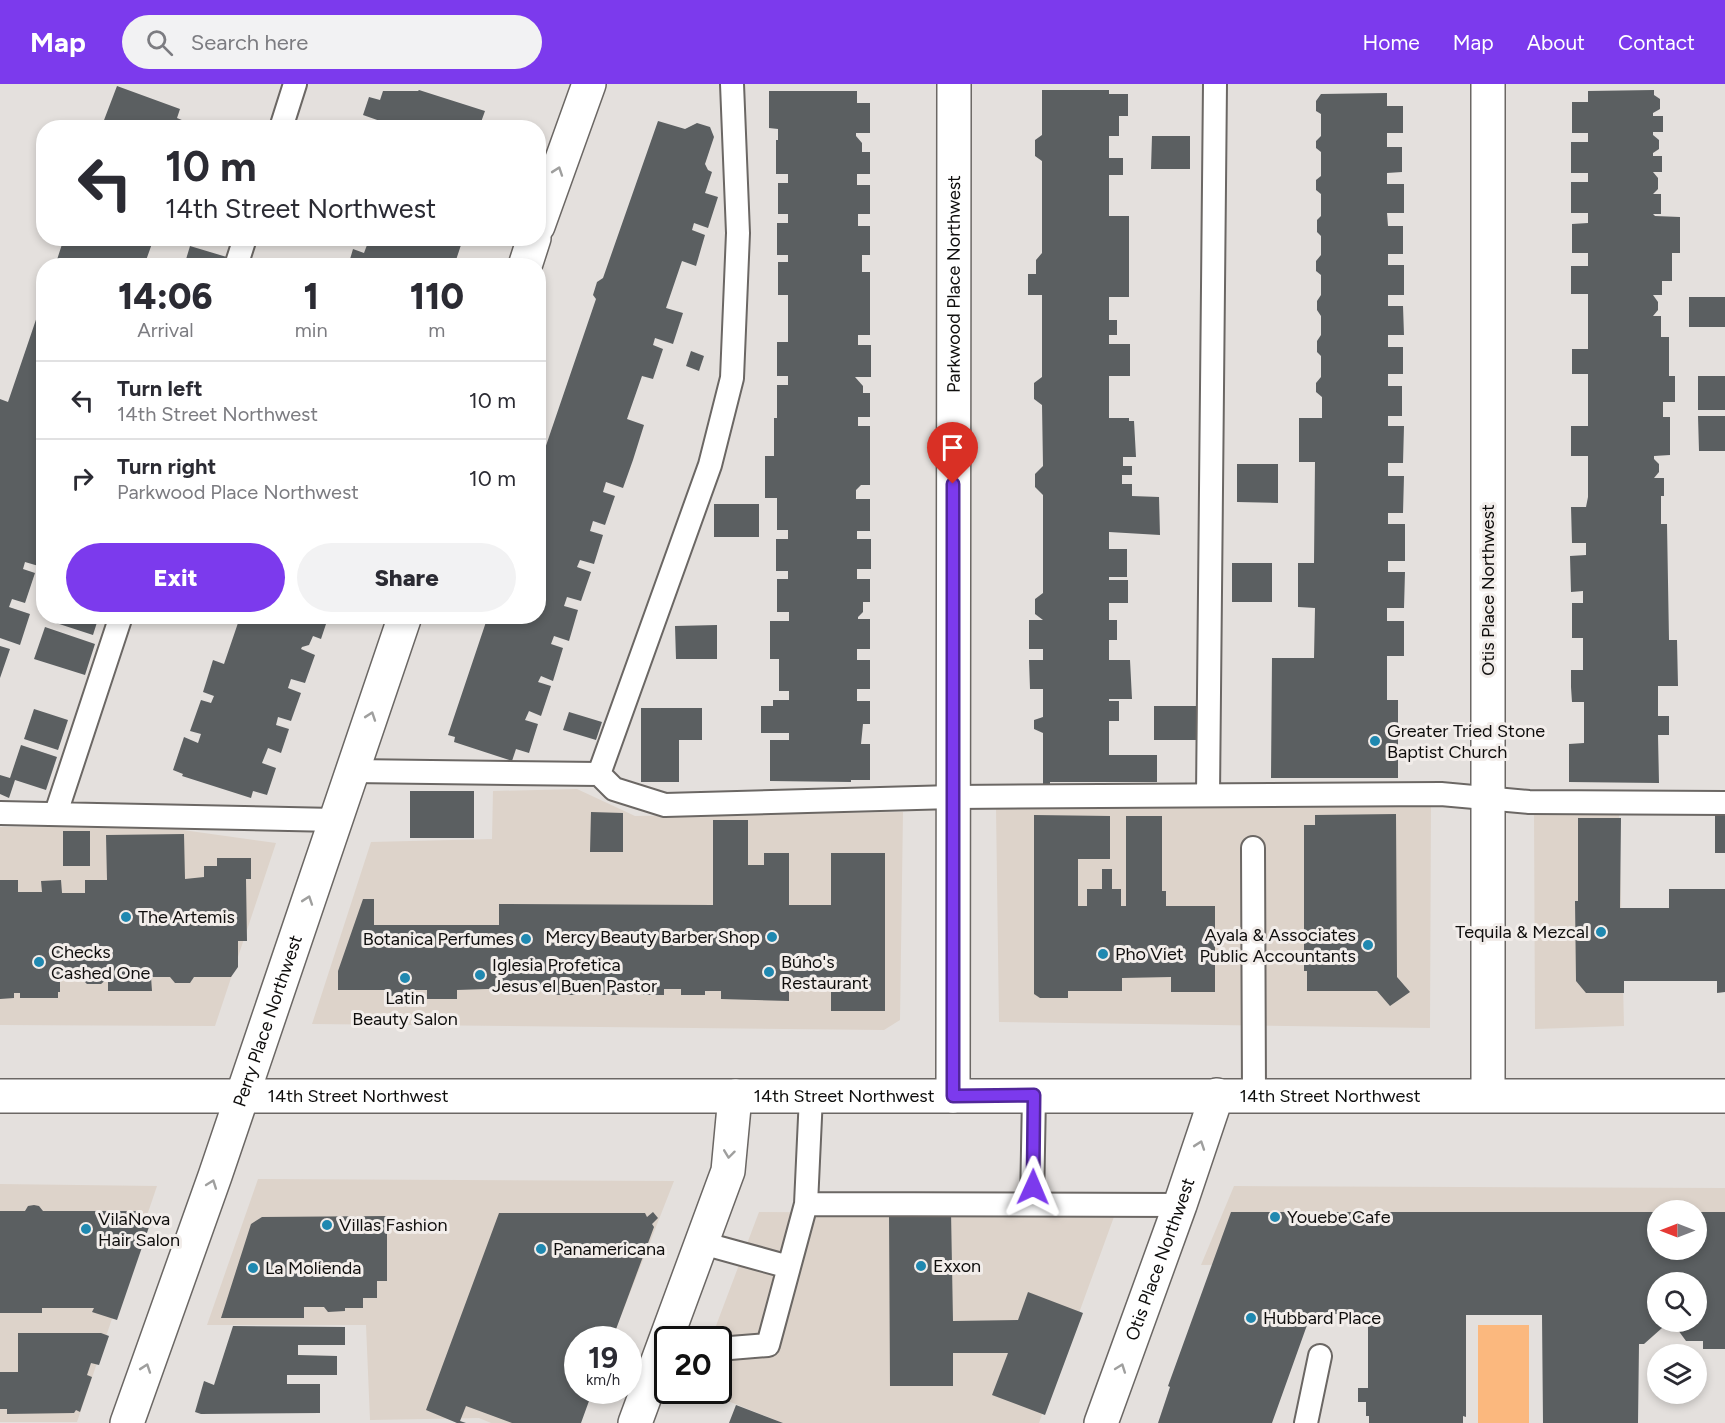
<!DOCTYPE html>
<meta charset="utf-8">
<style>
body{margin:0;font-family:Figtree,sans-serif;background:#f2f2f3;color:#2b2b33;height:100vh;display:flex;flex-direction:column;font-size:22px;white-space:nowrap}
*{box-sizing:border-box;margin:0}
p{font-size:20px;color:#7c7c81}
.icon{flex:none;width:33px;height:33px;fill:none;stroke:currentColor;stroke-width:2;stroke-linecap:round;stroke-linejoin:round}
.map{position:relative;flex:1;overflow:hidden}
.details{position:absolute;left:36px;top:174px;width:510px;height:366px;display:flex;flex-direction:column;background:#fff;border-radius:24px;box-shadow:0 3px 9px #0003}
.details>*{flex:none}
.banner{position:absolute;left:36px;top:36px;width:510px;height:126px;border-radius:24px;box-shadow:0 3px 9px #0003;background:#fff;color:#2b2b33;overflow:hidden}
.needle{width:39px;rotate:270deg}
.tools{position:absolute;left:1647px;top:1116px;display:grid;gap:12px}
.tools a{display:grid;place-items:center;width:60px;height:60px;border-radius:50%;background:#fff;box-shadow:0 3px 9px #0003;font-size:30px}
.speed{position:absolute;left:564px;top:1242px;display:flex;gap:12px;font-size:30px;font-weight:700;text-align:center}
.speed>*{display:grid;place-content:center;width:78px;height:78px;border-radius:50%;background:#fff;box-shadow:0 3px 9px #0003;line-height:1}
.speed small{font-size:15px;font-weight:400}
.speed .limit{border:3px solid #111;border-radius:9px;background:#fff;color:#111}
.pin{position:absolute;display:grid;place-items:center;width:51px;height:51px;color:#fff;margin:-62px -26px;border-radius:50% 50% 50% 0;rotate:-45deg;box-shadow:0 0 6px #0007}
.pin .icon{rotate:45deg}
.me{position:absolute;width:66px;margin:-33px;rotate:1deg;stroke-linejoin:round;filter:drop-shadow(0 0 4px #0008)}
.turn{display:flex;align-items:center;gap:21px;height:126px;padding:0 30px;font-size:27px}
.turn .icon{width:78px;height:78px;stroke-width:2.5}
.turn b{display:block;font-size:42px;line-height:51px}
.eta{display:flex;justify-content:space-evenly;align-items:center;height:102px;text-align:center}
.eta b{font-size:36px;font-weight:800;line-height:42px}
.action{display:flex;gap:12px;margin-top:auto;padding:12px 30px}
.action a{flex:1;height:69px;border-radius:36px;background:#7c3aed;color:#fff;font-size:24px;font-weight:800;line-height:69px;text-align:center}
.action a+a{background:#f2f2f3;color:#2b2b33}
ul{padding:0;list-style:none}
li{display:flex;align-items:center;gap:18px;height:78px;padding:0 30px;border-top:2px solid #e1e1e2}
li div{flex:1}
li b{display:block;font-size:22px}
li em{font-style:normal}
header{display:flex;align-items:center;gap:36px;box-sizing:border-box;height:84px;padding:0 30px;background:#7c3aed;color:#fff}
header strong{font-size:28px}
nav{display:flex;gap:33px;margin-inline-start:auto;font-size:21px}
.search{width:420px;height:54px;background:#f2f2f3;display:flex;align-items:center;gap:15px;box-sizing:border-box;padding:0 21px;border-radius:33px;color:#7c7c81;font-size:22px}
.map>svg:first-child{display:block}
</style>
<header>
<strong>Map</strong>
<div class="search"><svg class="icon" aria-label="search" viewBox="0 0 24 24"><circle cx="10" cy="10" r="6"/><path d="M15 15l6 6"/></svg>Search here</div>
<nav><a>Home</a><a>Map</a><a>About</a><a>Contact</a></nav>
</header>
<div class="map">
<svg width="1725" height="1339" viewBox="0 0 1725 1339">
<rect width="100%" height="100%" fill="#e4e0dd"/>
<path fill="#ddd3ca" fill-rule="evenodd" d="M577 705 635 732 903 728 900 936 884 946 312 940 371 758 492 755 493 707Z
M1431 719 1430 944 999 938 996 724Z
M1534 728H1619L1624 942 1535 945Z
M154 742 276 759 215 942 0 941V743Z
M258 1095 674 1097 612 1255 578 1256 580 1339H491L479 1334 370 1336 366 1241H207Z
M0 1100 157 1102 77 1338H0Z
M1234 1102 1725 1104V1176L1201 1181ZM1658 1126H1696V1166H1658Z
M759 1128 1115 1130 1039 1339H783L703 1307 718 1306V1256L711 1255Z"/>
<path fill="#fbb87e" d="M1478 1241H1529V1339H1478Z"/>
<path fill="#5b5f61" d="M117 2 180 25 177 34 189 39 187 44H101Z
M419 6 485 27 480 41 487 44H400L363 31 369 13 380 16 383 7H418Z
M1042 6H1109V10H1128V32H1119V52H1109V74H1123V91H1109V132H1129V213H1109V236H1117V251H1109V260H1130V292H1109V334H1129V337H1134L1136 373H1123V382H1132V391H1122V400H1132V412L1159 413 1160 451 1109 448V465H1127V493H1109V496H1128V519H1109V536H1117V556H1109V576H1130L1132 615H1109V617H1119V637H1109V671H1157V698H1050V701H1043V649L1034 645V636L1043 633V605H1030L1029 576H1043V565H1029V536H1043L1035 530V515L1043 509V411L1035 403V390L1043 382 1042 321 1034 315V299L1042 293V211H1028V190H1036V176L1042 169V77L1035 72V56L1042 51Z
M1654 6V11L1660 15V25L1653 29V32H1663V48H1653V51L1659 56V65L1653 69V72H1662V88H1653L1658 94V105L1653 110H1661V130H1653L1655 132 1680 133V169H1672V197H1662V211H1653L1658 218V226L1653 232H1661V253H1669V292H1675V318H1663V333H1670V371L1654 372V375L1659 380V388L1654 394H1664V412H1661V440H1667L1669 556H1677L1678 602H1658V632H1669V651H1658L1659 699 1569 698V660L1584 659V618H1572L1571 603V586H1583V554H1572V519H1583V507L1571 508 1570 472 1586 471V459H1572L1571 423H1586L1588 413V372H1571V342H1588V290H1572V265H1588V210H1571V182H1588V169H1572V140L1588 139V129H1571V98H1588V89H1571V58H1588V49H1572V18H1588V7Z
M769 7H857V19H870V49H856V52L862 59V68H870V90H857V101H870V130H858V142H870V171H862V188H870V251H858V261H871V293H855L863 302V309H870V333H858V342H870V401H861L856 406V415H870V447H857V455H871V485H857V495H870V518H863V528L858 533V535H870V565H857V576H870V605H857V617H870V640H863L861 660H870V696H851V698L770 697V656H789V649H761V622H773V616H789V607H779V575H770V537H789V528H777V495H788V487H776V455H788V446H777V414H765V372H774V334H777V301H788V292H777V258H788V211H778V178H788V171H777V139H788V130H778V99H788V90H776V56H778V45L769 44Z
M1387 9V22H1403V49H1387V63H1402V88L1387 89V100H1404V129H1387L1388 142H1403V170H1388V181H1404V211H1388V222H1403L1404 251H1388V263H1403V290H1388V302H1402V332H1388V342H1404L1403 379H1388V392H1404L1403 429H1388V440H1405V477H1388V488H1405L1404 524H1387V537H1404V572H1387V616H1398V694H1271L1272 574H1314L1315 524 1298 523V479H1314L1315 378H1299V334H1322V313L1316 308V299L1321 293V272L1317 268V257L1321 251V232L1317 226V217L1321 211V191L1316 187V177L1321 171V152L1317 148V136L1321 132V110L1316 106V96L1321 92V68L1316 64V57L1321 52V30L1316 27V17L1321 10Z
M658 37 685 45 697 39 710 43 714 53 705 80 708 86 712 88 705 109 718 113 708 144 694 139 692 146 705 151 696 182 682 177 666 224 683 229 673 260 655 254 653 261 663 265 653 295 642 292 627 335 644 341 633 376 623 404 606 398 603 408 615 412 605 441 593 437 590 447 603 451 594 480 580 476 577 483 591 488 581 517 567 513 564 522 578 526 569 557 554 552 551 560 563 564 553 597 541 592 538 598 551 602 541 632 529 627 525 636 538 640 529 669 516 665 512 677 454 658 455 653 448 651 488 532H538V385L596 215 593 211 597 198 603 194Z
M1152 52H1190V85H1151Z
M64 154H154L144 182 127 179 126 182H55Z
M350 154H445L461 161 454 182H348L353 165 364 169 367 161Z
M190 162 230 174 228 182H184Z
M1689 213H1725V243H1689Z
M43 215 44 439 39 437 36 446 44 449V478L42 483 25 478 23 485 35 489 25 519 12 515 9 523 30 530 20 561 0 554V315L8 318Z
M691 267 704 272 699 287 686 282Z
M1698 292H1725V326H1698Z
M1698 332H1725V367H1699Z
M1237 380H1278V419L1237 418Z
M714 420H759V453H714Z
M1232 479H1272V518H1232Z
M54 532H99L93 551 53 538Z
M230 532 328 534 321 555 313 552 309 561 302 563 301 565 315 571 305 599 291 595 288 604 301 609 291 637 278 633 276 641 289 645 281 669 268 664 262 679 276 684 267 711 253 707 251 714 182 692 183 690 173 686 184 653 198 659 201 650 190 647 201 616 211 619 214 612 203 608 213 576 224 580 239 536Z
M717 541V575H676L675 542Z
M45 543 95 560 85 591 34 575Z
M0 562 10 565 0 594Z
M1154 622H1197L1196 656H1154Z
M641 624H702V656H679V698H641Z
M34 625 68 636 58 666 24 655Z
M569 628 602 638 596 656 563 646Z
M21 661 57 673 46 706 15 696 9 714 0 710V691L10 694Z
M410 707H474V754H410Z
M591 728 623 729V768H590Z
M1715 729 1725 730V769H1715Z
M1396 730 1397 893 1410 908 1390 922 1377 907H1307V887H1304V741H1315V731Z
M1034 731 1110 732V775H1078V822H1087V805H1102V785H1112V805H1121V822H1126V732H1162V807H1166V822H1215V908H1171V893L1122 894V907H1068V914H1040L1034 910Z
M1578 734H1621L1620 824H1669V805H1725V908L1717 909V897H1624V909H1586L1576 897 1575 817H1578Z
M713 736H748V781H764V769H789V821H831V769H885V927H831V894H789V917L721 915V907H705V911H681V905H664V911H643V905H622V911H602V903H580V911H554V903L457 906V915H427V906H406V912H387V906H338V887L363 815H374V841H499V820L713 821Z
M63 747H90V782H63Z
M184 750 185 795 204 793V782H217V774H251V795H246L247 857H238V883L231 893H194L190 899H175L170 893H151L152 907H108V894L101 900H87L81 894H60V908H58V914H20V909H14V914L0 915V796H18V808H42L41 797 61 796 62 809H85V796H107L106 751Z
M34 1121 39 1122 43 1127H137L150 1140 117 1236 92 1228 94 1224H42V1229H0V1127H25L28 1122Z
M951 1127 953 1237 1018 1236 1028 1208 1083 1229 1045 1331 992 1311 1008 1269H953V1302H890L889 1128Z
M653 1128 658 1134 652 1140 654 1143 612 1256H578V1306H593L581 1339H512L466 1322 460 1337 466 1339H457L426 1326 499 1129H645L647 1133Z
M1231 1128H1658V1166H1696V1128H1725V1265H1703V1257H1686L1678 1246V1238H1696V1198H1658V1238H1662V1244L1644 1260H1639L1638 1339H1543L1542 1231H1466V1333L1463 1332V1339H1369V1332H1366V1318H1358V1304H1368V1230H1311L1272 1339H1158L1170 1303 1168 1302Z
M387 1132V1197H377V1214H363V1224H345V1227L328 1228 324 1223H304V1234H221L251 1140 262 1133Z
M233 1242 345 1243V1261H298V1271L337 1272V1291H287V1300H320V1329L201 1330 195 1328 204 1297 214 1301Z
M18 1249H101L109 1252 99 1281 91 1279 87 1291 92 1293 80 1328 76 1326 74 1329 7 1330V1325H0V1288H18Z
M736 1321 783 1339H729Z"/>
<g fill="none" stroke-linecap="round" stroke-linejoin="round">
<g stroke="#6b6764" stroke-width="26">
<path id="service" d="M281 44 295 0
M236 182 245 154
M352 687 599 690 614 705 665 721 953 713 1441 710 1529 718 1725 719
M599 690 710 381 732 294 738 149 732 0
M1208 711 1215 0
M0 729 335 736
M56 729 121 532
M1253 764 1254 1011
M806 1120 1180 1121
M1032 1120 1034 1011
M702 1159 789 1183 768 1261 718 1265
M789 1183 806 1120 811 1012
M1306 1339 1320 1272"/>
</g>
<g stroke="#6b6764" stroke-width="36">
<g id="minor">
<path d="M1488 0V1011"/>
<path d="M538 142 589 0"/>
<path d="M525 182 534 154"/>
<path id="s1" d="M953 1012 954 0"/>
<path id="s2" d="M127 1339 215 1092 405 532"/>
<path d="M635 1339 728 1087 735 1012"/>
<path id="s3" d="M1101 1339 1180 1121 1217 1011"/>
</g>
</g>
<g stroke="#6b6764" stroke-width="36">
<g id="secondary">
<path id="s4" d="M0 1012H1725"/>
</g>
</g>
<use href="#service" stroke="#fff" stroke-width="22"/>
<use href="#minor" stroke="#fff" stroke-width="33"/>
<use href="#secondary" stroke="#fff" stroke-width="33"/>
</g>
<defs><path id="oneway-chevron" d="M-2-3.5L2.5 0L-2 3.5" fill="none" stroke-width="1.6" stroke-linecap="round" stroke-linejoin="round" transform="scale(1.5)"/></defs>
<g stroke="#9f9f9e">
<use href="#oneway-chevron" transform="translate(558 87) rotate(-71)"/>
<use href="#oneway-chevron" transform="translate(371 632) rotate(-71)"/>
<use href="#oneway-chevron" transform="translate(308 816) rotate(-71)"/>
<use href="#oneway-chevron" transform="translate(1200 1061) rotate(-71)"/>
<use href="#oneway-chevron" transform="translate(729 1070) rotate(97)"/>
<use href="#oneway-chevron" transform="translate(212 1100) rotate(-70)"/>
<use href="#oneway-chevron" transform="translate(146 1284) rotate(-71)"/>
<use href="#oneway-chevron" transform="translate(1121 1284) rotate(-70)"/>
</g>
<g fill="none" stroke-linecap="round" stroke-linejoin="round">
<g stroke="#51269a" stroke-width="15">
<path id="route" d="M953 400V1012L1034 1011 1033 1103"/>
</g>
<use href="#route" stroke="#7c3aed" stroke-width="10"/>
</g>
<g fill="#1f88b0" stroke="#f2edea" stroke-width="2">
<circle cx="1375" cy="657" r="6"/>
<circle cx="126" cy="833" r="6"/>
<circle cx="1601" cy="848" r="6"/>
<circle cx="772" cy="853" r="6"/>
<circle cx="526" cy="855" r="6"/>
<circle cx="1368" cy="861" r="6"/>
<circle cx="1103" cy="870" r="6"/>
<circle cx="39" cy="878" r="6"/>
<circle cx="769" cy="888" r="6"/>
<circle cx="480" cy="891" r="6"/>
<circle cx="405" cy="894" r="6"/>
<circle cx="1275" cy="1133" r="6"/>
<circle cx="327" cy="1141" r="6"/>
<circle cx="86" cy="1145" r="6"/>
<circle cx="541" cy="1165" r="6"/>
<circle cx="921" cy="1182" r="6"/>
<circle cx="253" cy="1184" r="6"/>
<circle cx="1251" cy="1234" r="6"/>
</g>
<g text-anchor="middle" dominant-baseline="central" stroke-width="6" stroke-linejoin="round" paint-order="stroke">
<g font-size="18" fill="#0f0e0d" stroke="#f2edea">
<text stroke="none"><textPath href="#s1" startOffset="812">Parkwood Place Northwest</textPath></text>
<text transform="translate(1488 506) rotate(-90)">Otis Place Northwest</text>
<text stroke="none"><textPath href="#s2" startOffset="426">Perry Place Northwest</textPath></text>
<text stroke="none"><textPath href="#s4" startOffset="1330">14th Street Northwest</textPath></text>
<text stroke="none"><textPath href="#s4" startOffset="358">14th Street Northwest</textPath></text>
<text stroke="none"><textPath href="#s4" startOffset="844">14th Street Northwest</textPath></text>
<text stroke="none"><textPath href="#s3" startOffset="174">Otis Place Northwest</textPath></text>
</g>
<g font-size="18" fill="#0f0e0d" stroke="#f2edea" text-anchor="start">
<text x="1387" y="647">Greater Tried Stone<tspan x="1387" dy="21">Baptist Church</tspan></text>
<text x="138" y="833">The Artemis</text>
<text x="1589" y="848" text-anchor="end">Tequila &amp; Mezcal</text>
<text x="1356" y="851" text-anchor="end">Ayala &amp; Associates<tspan x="1356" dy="21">Public Accountants</tspan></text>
<text x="760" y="853" text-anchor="end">Mercy Beauty Barber Shop</text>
<text x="514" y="855" text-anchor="end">Botanica Perfumes</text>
<text x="51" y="868">Checks<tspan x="51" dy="21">Cashed One</tspan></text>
<text x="1115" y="870">Pho Viet</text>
<text x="781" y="878">Búho's<tspan x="781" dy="21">Restaurant</tspan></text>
<text x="492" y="881">Iglesia Profetica<tspan x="492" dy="21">Jesus el Buen Pastor</tspan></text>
<text x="405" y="914" text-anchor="middle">Latin<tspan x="405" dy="21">Beauty Salon</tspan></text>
<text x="1287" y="1133">Youebe Cafe</text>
<text x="98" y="1135">VilaNova<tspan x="98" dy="21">Hair Salon</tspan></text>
<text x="339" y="1141">Villas Fashion</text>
<text x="553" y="1165">Panamericana</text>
<text x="933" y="1182">Exxon</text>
<text x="265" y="1184">La Molienda</text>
<text x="1263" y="1234">Hubbard Place</text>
</g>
</g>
</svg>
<div class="tools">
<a><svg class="needle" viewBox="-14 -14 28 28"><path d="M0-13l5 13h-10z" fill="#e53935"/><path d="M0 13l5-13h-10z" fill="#7c7c81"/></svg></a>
<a><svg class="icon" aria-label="search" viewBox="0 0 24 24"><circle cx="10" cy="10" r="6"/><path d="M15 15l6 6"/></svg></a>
<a><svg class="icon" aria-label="layers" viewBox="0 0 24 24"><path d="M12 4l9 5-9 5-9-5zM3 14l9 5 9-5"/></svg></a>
</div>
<div class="speed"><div>19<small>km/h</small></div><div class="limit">20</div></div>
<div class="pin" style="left:953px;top:400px;background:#d93025"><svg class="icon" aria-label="arrive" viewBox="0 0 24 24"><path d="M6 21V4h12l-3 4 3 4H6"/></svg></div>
<svg class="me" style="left:1033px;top:1103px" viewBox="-20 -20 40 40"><path d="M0-17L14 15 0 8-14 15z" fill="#7c3aed" stroke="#fff" stroke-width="4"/></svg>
<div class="banner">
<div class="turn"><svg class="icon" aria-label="left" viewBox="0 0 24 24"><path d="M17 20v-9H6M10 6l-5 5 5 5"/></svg><div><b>10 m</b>14th Street Northwest</div></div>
</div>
<section class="details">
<div class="eta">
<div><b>14:06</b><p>Arrival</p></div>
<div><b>1</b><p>min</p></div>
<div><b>110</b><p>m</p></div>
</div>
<ul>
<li><svg class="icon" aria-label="left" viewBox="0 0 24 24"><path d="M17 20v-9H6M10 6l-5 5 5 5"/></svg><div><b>Turn left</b><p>14th Street Northwest</p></div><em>10 m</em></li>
<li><svg class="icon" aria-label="right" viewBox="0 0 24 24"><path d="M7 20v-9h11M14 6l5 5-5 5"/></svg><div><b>Turn right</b><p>Parkwood Place Northwest</p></div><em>10 m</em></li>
</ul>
<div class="action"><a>Exit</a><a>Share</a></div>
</section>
</div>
